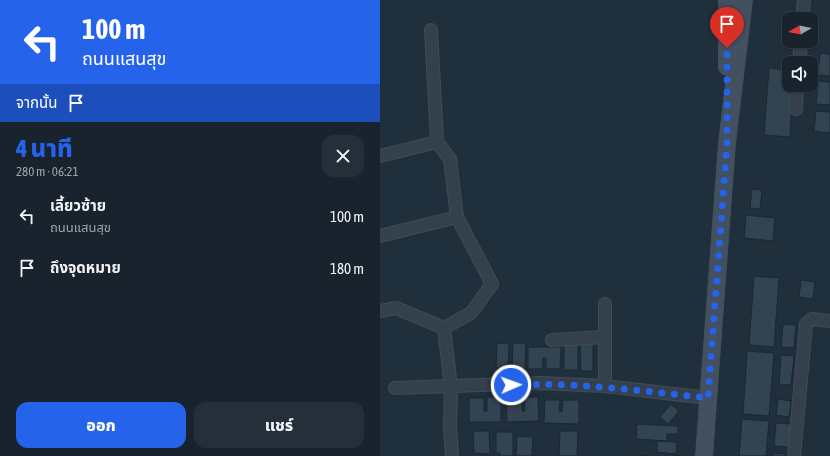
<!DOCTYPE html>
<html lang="th">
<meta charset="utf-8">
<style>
body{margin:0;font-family:"Asap Condensed","Noto Sans Thai",sans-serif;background:#252f39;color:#f1f3f6;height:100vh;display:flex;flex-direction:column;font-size:15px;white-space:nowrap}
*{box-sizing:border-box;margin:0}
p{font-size:13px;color:#9fa4aa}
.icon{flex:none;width:22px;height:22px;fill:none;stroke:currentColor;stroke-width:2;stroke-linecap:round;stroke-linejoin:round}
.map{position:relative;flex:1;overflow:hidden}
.details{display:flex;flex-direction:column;background:#18232d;width:380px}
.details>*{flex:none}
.banner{background:#2563eb;color:#fff;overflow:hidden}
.needle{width:26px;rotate:261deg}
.buttons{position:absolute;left:402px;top:12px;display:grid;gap:8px}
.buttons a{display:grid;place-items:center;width:36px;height:36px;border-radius:8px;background:#18232d;box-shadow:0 1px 3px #0004,0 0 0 1px #364049;font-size:20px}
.pin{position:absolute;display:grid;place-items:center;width:34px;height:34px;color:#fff;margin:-41px -17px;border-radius:50% 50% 50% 0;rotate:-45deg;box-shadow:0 0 4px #0007}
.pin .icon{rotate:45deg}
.me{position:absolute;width:44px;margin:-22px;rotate:88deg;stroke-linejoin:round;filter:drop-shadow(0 0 3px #0008)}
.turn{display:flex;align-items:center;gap:14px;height:84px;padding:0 16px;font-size:18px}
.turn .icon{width:52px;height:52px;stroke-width:2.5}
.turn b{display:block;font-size:28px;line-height:34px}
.then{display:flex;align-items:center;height:38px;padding:0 16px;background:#0003;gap:8px;font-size:15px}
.round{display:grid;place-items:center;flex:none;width:42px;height:42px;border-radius:12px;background:#252f39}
.head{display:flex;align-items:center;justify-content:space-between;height:68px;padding:0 16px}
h1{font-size:24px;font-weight:800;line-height:30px;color:#2563eb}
.cta{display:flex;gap:8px;margin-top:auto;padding:8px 16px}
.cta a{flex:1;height:46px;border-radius:12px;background:#2563eb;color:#fff;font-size:16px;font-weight:800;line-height:46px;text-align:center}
.cta a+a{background:#252f39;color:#f1f3f6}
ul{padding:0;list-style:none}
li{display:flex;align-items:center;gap:12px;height:52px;padding:0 16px}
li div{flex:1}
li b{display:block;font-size:15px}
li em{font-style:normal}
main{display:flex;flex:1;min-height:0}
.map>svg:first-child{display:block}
</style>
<main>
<section class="details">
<div class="banner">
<div class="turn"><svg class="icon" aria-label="left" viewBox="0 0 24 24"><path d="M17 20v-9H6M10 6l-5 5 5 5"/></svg><div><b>100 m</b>ถนนแสนสุข</div></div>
<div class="then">จากนั้น<svg class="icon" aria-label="arrive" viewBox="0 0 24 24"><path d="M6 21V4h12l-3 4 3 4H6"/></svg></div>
</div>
<div class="head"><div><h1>4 นาที</h1><p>280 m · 06:21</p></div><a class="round"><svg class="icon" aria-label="close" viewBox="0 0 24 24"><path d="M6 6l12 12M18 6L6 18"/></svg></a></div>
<ul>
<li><svg class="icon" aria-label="left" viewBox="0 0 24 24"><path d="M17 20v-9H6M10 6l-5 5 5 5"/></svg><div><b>เลี้ยวซ้าย</b><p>ถนนแสนสุข</p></div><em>100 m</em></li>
<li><svg class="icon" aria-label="arrive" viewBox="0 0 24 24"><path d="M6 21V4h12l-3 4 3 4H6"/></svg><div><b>ถึงจุดหมาย</b></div><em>180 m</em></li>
</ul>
<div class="cta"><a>ออก</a><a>แชร์</a></div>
</section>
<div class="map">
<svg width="450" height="456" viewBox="0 0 450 456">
<rect width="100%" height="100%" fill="#202f3c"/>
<path fill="#324352" stroke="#1b2732" d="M440 53 450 54V76L438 75Z
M389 68 409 70V85H413L410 137 384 135Z
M438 81 450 82V105L436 104Z
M436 111 450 112V133L434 131Z
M372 189 382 190 380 209 370 208Z
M366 215 395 218 393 241 364 238Z
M374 276 399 278 394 347 369 345Z
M421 280 435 282 433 299 419 297Z
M403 324 416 325 414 348 401 347Z
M117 343 129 344 128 369 116 368Z
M133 343H146L145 370 132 369Z
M184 343H198V370H184Z
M200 343H213V371H201Z
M148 347H181L180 369H166V358H163L162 369H148Z
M367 351 394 353 389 416 363 414Z
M401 355 414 356 411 385 399 384Z
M107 397H121V422H89V398H104V411H107Z
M144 397H158L159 421 127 422 126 398H142V411H145Z
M398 399 411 401 409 417 396 415Z
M165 400H180L179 411 182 412 183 400H199V424L164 423Z
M291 404 299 411 288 424 280 417Z
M362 419 389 421 386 456H359Z
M396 423 411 424 409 447 394 446Z
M257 424 298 426V434H287V441L256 439Z
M93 431H109L110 454 94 453Z
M180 431H198L197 456H179Z
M116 432H133V456H120V453H116Z
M137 436 153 437 152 456H136Z
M277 441 297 442 296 454 277 452Z
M393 453 406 454V456H393Z
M248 454 269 456H248Z
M285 454 301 456H285Z"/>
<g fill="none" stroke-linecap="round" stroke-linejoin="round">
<g stroke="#404c58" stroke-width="14">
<path id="minor" d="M422 19 424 0
M51 30 57 142 70 159 77 217 112 284 91 313 64 328 71 387 70 427 72 456
M419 63 421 41
M416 109 417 85
M0 156 57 142
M0 236 77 217
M0 311 16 308 64 328
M172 340 225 337
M225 386V304
M15 388 161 383 225 386 328 398
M414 456 426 324 432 319 450 321"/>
</g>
<g stroke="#404c58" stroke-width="18">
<path id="secondary" d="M347 67V0
M324 456 347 143 364 0"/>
</g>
<use href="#minor" stroke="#34404c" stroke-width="12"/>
<use href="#secondary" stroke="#42505f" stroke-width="17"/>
</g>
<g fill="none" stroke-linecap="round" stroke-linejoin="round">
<path stroke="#2563eb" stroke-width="7" stroke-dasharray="0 12.6" d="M131 385C197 382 262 391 328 398L347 143V48"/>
</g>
</svg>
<div class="buttons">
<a><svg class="needle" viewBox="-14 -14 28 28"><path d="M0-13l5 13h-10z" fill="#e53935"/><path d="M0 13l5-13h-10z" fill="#9fa4aa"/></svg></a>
<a><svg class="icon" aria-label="sound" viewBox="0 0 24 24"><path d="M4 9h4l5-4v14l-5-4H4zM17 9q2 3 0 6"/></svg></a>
</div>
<div class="pin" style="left:347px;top:48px;background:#d93025"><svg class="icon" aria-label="arrive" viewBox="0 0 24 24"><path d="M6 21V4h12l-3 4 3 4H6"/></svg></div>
<svg class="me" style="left:131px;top:385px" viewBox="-20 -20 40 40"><circle r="17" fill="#2563eb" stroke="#fff" stroke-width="3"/><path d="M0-11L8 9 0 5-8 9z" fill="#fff"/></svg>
</div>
</main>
